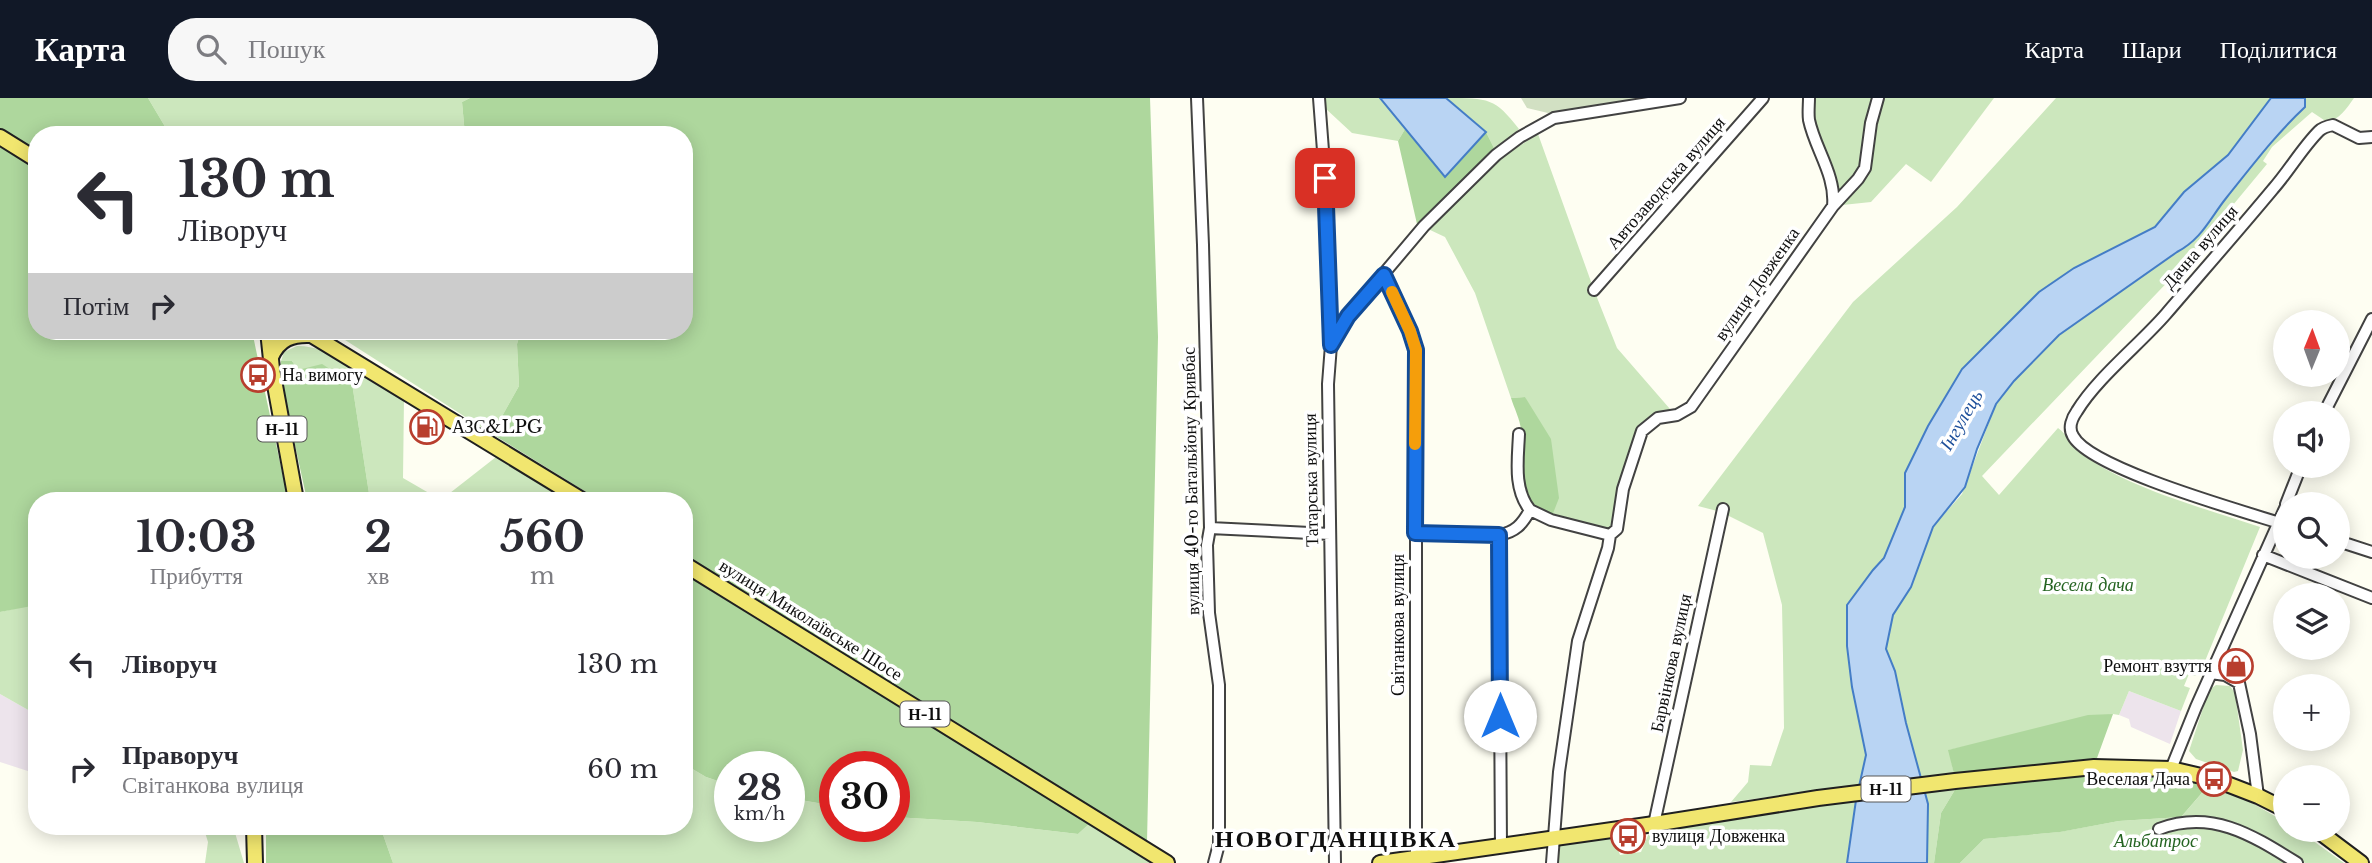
<!DOCTYPE html>
<html lang="uk">
<meta charset="utf-8">
<style>
body{margin:0;font-family:"Libre Baskerville",serif;background:#f7f7f7;color:#2b2b33;height:100vh;display:flex;flex-direction:column;font-size:26px;white-space:nowrap}
*{box-sizing:border-box;margin:0}
p{font-size:23px;color:#7c7c81}
.icon{flex:none;width:38px;height:38px;fill:none;stroke:currentColor;stroke-width:2;stroke-linecap:round;stroke-linejoin:round}
.map{position:relative;flex:1;overflow:hidden}
.details{position:absolute;left:28px;top:394px;width:665px;height:343px;display:flex;flex-direction:column;background:#fff;border-radius:28px;box-shadow:0 4px 18px #0003}
.details>*{flex:none}
.guide{position:absolute;left:28px;top:28px;width:665px;height:214px;border-radius:28px;box-shadow:0 4px 18px #0003;background:#fff;color:#2b2b33;overflow:hidden}
.needle{width:46px;rotate:1deg}
.tools{position:absolute;left:2273px;top:212px;display:grid;gap:14px}
.tools a{display:grid;place-items:center;width:77px;height:77px;border-radius:50%;background:#fff;box-shadow:0 4px 18px #0003;font-size:35px}
.speed{position:absolute;left:714px;top:653px;display:flex;gap:14px;font-size:35px;font-weight:700;text-align:center}
.speed>*{display:grid;place-content:center;width:91px;height:91px;border-radius:50%;background:#fff;box-shadow:0 4px 18px #0003;line-height:1}
.speed small{font-size:18px;font-weight:400}
.speed .limit{border:10px solid #d22;background:#fff;color:#111}
.pin{position:absolute;display:grid;place-items:center;width:60px;height:60px;color:#fff;margin:-30px;border-radius:14px;box-shadow:0 4px 10px #0006}
.me{position:absolute;width:77px;margin:-38px;rotate:0deg;stroke-linejoin:round;filter:drop-shadow(0 0 5px #0008)}
.turn{display:flex;align-items:center;gap:24px;height:147px;padding:0 35px;font-size:32px}
.turn .icon{width:91px;height:91px;stroke-width:2.5}
.turn b{display:block;font-size:49px;line-height:60px}
.then{display:flex;align-items:center;height:66px;padding:0 35px;background:#0003;gap:14px;font-size:26px}
.eta{display:flex;justify-content:space-evenly;align-items:center;height:119px;text-align:center}
.eta b{font-size:42px;font-weight:700;line-height:49px}
ul{padding:0;list-style:none}
li{display:flex;align-items:center;gap:21px;height:105px;padding:0 35px}
li div{flex:1}
li b{display:block;font-size:26px}
li em{font-style:normal}
header{display:flex;align-items:center;gap:42px;box-sizing:border-box;height:98px;padding:0 35px;background:#111827;color:#fff}
header strong{font-size:33px}
nav{display:flex;gap:38px;margin-inline-start:auto;font-size:24px}
.search{width:490px;height:63px;background:#f7f7f7;display:flex;align-items:center;gap:18px;box-sizing:border-box;padding:0 24px;border-radius:28px;color:#7c7c81;font-size:26px}
.map>svg:first-child{display:block}
</style>
<header>
<strong>Карта</strong>
<div class="search"><svg class="icon" aria-label="search" viewBox="0 0 24 24"><circle cx="10" cy="10" r="6"/><path d="M15 15l6 6"/></svg>Пошук</div>
<nav><a>Карта</a><a>Шари</a><a>Поділитися</a></nav>
</header>
<div class="map">
<svg width="2372" height="765" viewBox="0 0 2372 765">
<rect width="100%" height="100%" fill="#fefef2"/>
<path fill="#ede4ec" d="M2129 593 2181 613 2170 646 2131 629 2129 621 2119 617Z
M0 596 37 617V676L0 664Z"/>
<path fill="#cce7bd" d="M148 0H470L462 4 465 37H170Z
M1322 0H1380L1405 31 1398 43 1352 35 1325 10Z
M1446 0C1489 0 1495 0 1519 31L1495 52 1486 34Z
M1809 0H1994L1931 84 1906 66 1871 104 1833 108 1809 21Z
M2056 0H2271L2228 57 2184 94 2155 129 2074 170 2039 194 1962 271 1905 375V409L1884 460 1873 472 1847 507V548L1852 589 1866 657 1859 687 1731 704 1748 684 1750 667 1771 668 1784 630 1783 558 1782 507 1763 435 1721 414 1698 408 1853 204 1957 109Z
M2305 0H2354C2347 10 2339 22 2327 24L2312 14 2272 49 2263 63 2267 66 2179 172 1982 378 1999 397 2058 330C2067 336 2070 347 2079 354 2126 390 2204 410 2260 429L2203 568 2195 578 2189 576 2184 588 2190 590 2181 613 2129 593 2119 617 2113 616 1949 652 1954 676 1921 679 1906 625 1895 573 1886 551 1893 517 1911 489 1933 429 1962 396 1996 306 2014 283 2059 237 2177 154C2202 141 2210 120 2227 99 2252 68 2276 36 2305 9Z
M1538 36 1594 192 1617 250 1670 311 1653 318 1637 331 1629 369 1614 412 1616 422 1606 434 1552 418 1525 299 1511 300 1475 195 1445 139 1428 131 1499 61Z
M331 233H521L517 246 519 288 492 336Z
M297 248C336 248 371 280 404 300L403 380 441 402 496 359 565 402H370L352 285 298 272 292 263H281L284 254Z
M35 506 37 507V617L0 596V514Z
M2216 587 2230 588 2235 595 2243 652 2238 673 2234 674 2196 661 2189 653 2209 592Z
M684 666 706 679 730 687V728H789V700L835 708V728H894V719L977 724 1078 736 1089 726 1153 765H393L380 728H684Z
M2209 687 2247 702 2285 724 2286 732H2298L2344 765H2305L2248 732 2220 721 2182 719 2185 730C2221 722 2259 747 2288 765H1960L1984 741 2059 734 2119 723 2181 719Z
M1956 690 1941 715 1934 765H1927L1928 706 1925 694Z
M1856 702 1847 765H1556L1558 746 1614 739 1620 757 1641 754 1649 735Z
M203 728H233L244 765H205L208 744Z"/>
<path fill="#aed79d" d="M0 0H148L170 37H37V62L0 39Z
M470 0H1150L1158 239 1147 744 684 456V402H599L492 336 519 288 517 246 521 233H684V37H465L462 4Z
M1405 31 1445 79 1486 34 1495 52 1417 126 1398 43Z
M0 47 37 71V233H252L288 402H37V507L0 514Z
M281 263H292L298 272 322 266 352 285 370 402H307L279 274Z
M1525 299 1551 341 1559 400 1552 418C1504 396 1527 371 1521 332 1520 321 1514 310 1511 300Z
M684 476 1089 726 1078 736 977 724 894 719V668H835V708L789 700V668H730V687L706 679 684 666Z
M2113 616 2097 660 1954 676 1948 652 2088 617Z
M2094 669 2214 681 2181 719 2119 723 2060 734 1984 741 1960 765H1934L1941 715 1956 690 1955 683Z
M266 728H380L393 765H266Z"/>
<path fill="#d2e0c3" d="M1521 0H1646L1548 15 1527 10Z"/>
<path fill="#b9d4f3" stroke="#447dc6" stroke-width="2" d="M1380 0H1446L1486 34 1445 79Z
M2271 0H2305V9C2276 36 2252 68 2227 99 2210 120 2202 141 2177 154L2059 237 2014 283 1996 306 1977 351 1965 389 1933 429 1911 489 1893 517 1886 551 1895 573 1906 625 1928 706 1927 765H1847L1856 702 1866 657 1852 589 1847 548V507L1873 472 1884 460 1905 409V375L1928 328 1962 271 2039 194 2074 170 2155 129 2184 94 2228 57Z"/>
<g fill="none" stroke-linecap="round" stroke-linejoin="round">
<g stroke="#424242" stroke-width="14">
<path id="minor" d="M1197 0 1203 147 1210 430 1207 447 1209 515 1219 587V746L1214 765
M1319 0 1327 105 1331 247 1328 286 1335 765
M1833 108 1858 81 1865 70 1871 25 1878 0
M1384 177 1410 233 1416 252V760
M1594 192 1763 0
M1331 247 1348 218 1424 128 1496 57 1520 39 1554 20 1680 0
M2324 315 2372 221
M2286 406 2301 368
M1530 412 1551 422 1610 437
M2286 427C2246 414 2090 371 2073 338 2068 330 2072 320 2077 313 2097 280 2140 246 2166 216 2202 174 2238 133 2273 91 2289 73 2302 50 2319 33 2323 29 2328 28 2333 27L2359 40 2372 39
M1210 430 1330 436
M1415 435 1499 437
M2338 443 2372 454
M2263 457 2372 500
M2211 575 2225 577 2239 585 2250 636 2258 698
M2171 671 2196 609 2286 408
M1654 726 1723 411
M2159 731C2212 711 2252 737 2297 765
M1501 748 1499 437C1515 434 1522 427 1530 412 1513 391 1518 361 1519 336
M1552 765 1559 674 1578 543 1608 450 1610 437 1617 431 1623 391 1642 333 1658 320 1677 317 1691 309 1833 108C1836 77 1815 51 1809 22 1808 15 1809 7 1809 0"/>
</g>
<g stroke="#202020" stroke-width="18">
<path id="major" d="M0 39 37 62
M268 233 272 271 296 402
M305 233 582 402
M271 259C279 241 292 236 311 237
M684 466 1167 765
M254 728 255 765
M2317 732 2361 765
M1380 765 1654 726 1818 700 1955 683 2094 669 2171 671 2214 681 2258 698 2286 712"/>
</g>
<use href="#minor" stroke="#fff" stroke-width="10"/>
<use href="#major" stroke="#f1e66f" stroke-width="14"/>
</g>
<g fill="none" stroke-linecap="round" stroke-linejoin="round">
<g stroke="#114b97" stroke-width="18">
<path id="route" d="M1325 80 1331 247 1348 218 1384 177 1410 233 1416 252 1415 435 1499 437 1500 618"/>
</g>
<use href="#route" stroke="#1a73e8" stroke-width="12"/>
<path stroke="#f59e0b" stroke-width="12" d="M1392 194 1410 233 1416 252 1415 346"/>
</g>
<defs>
<g id="bus-ring" transform="scale(1.75)"><circle r="9.5" fill="#fff" stroke="#b83e2e" stroke-width="1.5"/><path d="M-5-6H5V4H4V6H2V4H-2V6H-4V4H-5ZM-3.5-4V0h7V-4ZM-3.5 1.2v1.5H-2V1.2ZM2 1.2v1.5H3.5V1.2Z" fill="#b83e2e"/></g>
<g id="fuel-ring" transform="scale(1.75)"><circle r="9.5" fill="#fff" stroke="#b83e2e" stroke-width="1.5"/><path d="M-5.5-6h7V0h2V4h1.3V-2.5L3-4.5l.8-.8L6-3V5H2.5V1h-1V6h-7ZM-4.2-4.7v3.2H.2V-4.7Z" fill="#b83e2e"/></g>
<g id="shop-ring" transform="scale(1.75)"><circle r="9.5" fill="#fff" stroke="#b83e2e" stroke-width="1.5"/><path d="M-5-2.5h2.3a2.7 3.5 0 0 1 5.4 0H5L5.5 6h-11ZM-1.5-2.5h3a1.5 2.3 0 0 0-3 0Z" fill="#b83e2e"/></g>
</defs>
<g fill-rule="evenodd">
<use href="#bus-ring" x="258" y="277"/>
<use href="#fuel-ring" x="427" y="329"/>
<use href="#shop-ring" x="2236" y="568"/>
<use href="#bus-ring" x="2214" y="681"/>
<use href="#bus-ring" x="1628" y="738"/>
</g>
<g text-anchor="middle" dominant-baseline="central" stroke-width="7" stroke-linejoin="round" paint-order="stroke">
<g fill="#fff" stroke="#575757" stroke-width="2">
<rect x="257.5" y="318.5" width="49" height="25" rx="5"/>
<rect x="900.5" y="603.5" width="49" height="25" rx="5"/>
<rect x="1861.5" y="678.5" width="49" height="25" rx="5"/>
</g>
<g font-size="16" font-weight="bold" fill="#0f0f0f">
<text x="282" y="331">Н-11</text>
<text x="925" y="616">Н-11</text>
<text x="1886" y="691">Н-11</text>
</g>
<g font-size="18" fill="#0f0f0f" stroke="#fff">
<text transform="translate(1666 85) rotate(-49)">Автозаводська вулиця</text>
<text transform="translate(2200 149) rotate(-49)">Дачна вулиця</text>
<text transform="translate(1757 186) rotate(-55)">вулиця Довженка</text>
<text transform="translate(1311 382) rotate(-91)">Татарська вулиця</text>
<text transform="translate(1191 383) rotate(-91)">вулиця 40-го Батальйону Кривбас</text>
<text transform="translate(811 522) rotate(32)">вулиця Миколаївське Шосе</text>
<text transform="translate(1398 527) rotate(-90)">Світанкова вулиця</text>
<text transform="translate(1671 565) rotate(-78)">Барвінкова вулиця</text>
</g>
<g font-size="18" fill="#0f0f0f" stroke="#fff" text-anchor="start">
<text x="282" y="277">На вимогу</text>
<text x="452" y="329">АЗС&amp;LPG</text>
<text x="2212" y="568" text-anchor="end">Ремонт взуття</text>
<text x="2190" y="681" text-anchor="end">Веселая Дача</text>
<text x="1652" y="738">вулиця Довженка</text>
</g>
<g font-size="18" font-style="italic" fill="#256422" stroke="#fff">
<text x="2088" y="487">Весела дача</text>
<text x="2156" y="743">Альбатрос</text>
</g>
<g font-size="19" font-style="italic" fill="#1e509b" stroke="#fff">
<text transform="translate(1961 322) rotate(-60)">Інгулець</text>
</g>
<g font-size="24" font-weight="bold" letter-spacing="2" fill="#0f0f0f" stroke="#fff">
<text x="1336" y="740">НОВОГДАНЦІВКА</text>
</g>
</g>
</svg>
<div class="tools">
<a><svg class="needle" viewBox="-14 -14 28 28"><path d="M0-13l5 13h-10z" fill="#e53935"/><path d="M0 13l5-13h-10z" fill="#7c7c81"/></svg></a>
<a><svg class="icon" aria-label="sound" viewBox="0 0 24 24"><path d="M4 9h4l5-4v14l-5-4H4zM17 9q2 3 0 6"/></svg></a>
<a><svg class="icon" aria-label="search" viewBox="0 0 24 24"><circle cx="10" cy="10" r="6"/><path d="M15 15l6 6"/></svg></a>
<a><svg class="icon" aria-label="layers" viewBox="0 0 24 24"><path d="M12 4l9 5-9 5-9-5zM3 14l9 5 9-5"/></svg></a>
<a>+</a>
<a>−</a>
</div>
<div class="speed"><div>28<small>km/h</small></div><div class="limit">30</div></div>
<div class="pin" style="left:1325px;top:80px;background:#d93025"><svg class="icon" aria-label="arrive" viewBox="0 0 24 24"><path d="M6 21V4h12l-3 4 3 4H6"/></svg></div>
<svg class="me" style="left:1500px;top:618px" viewBox="-20 -20 40 40"><circle r="19" fill="#fff"/><path d="M0-13L10 11 0 6-10 11z" fill="#1a73e8"/></svg>
<div class="guide">
<div class="turn"><svg class="icon" aria-label="left" viewBox="0 0 24 24"><path d="M17 20v-9H6M10 6l-5 5 5 5"/></svg><div><b>130 m</b>Ліворуч</div></div>
<div class="then">Потім<svg class="icon" aria-label="right" viewBox="0 0 24 24"><path d="M7 20v-9h11M14 6l5 5-5 5"/></svg></div>
</div>
<section class="details">
<div class="eta">
<div><b>10:03</b><p>Прибуття</p></div>
<div><b>2</b><p>хв</p></div>
<div><b>560</b><p>m</p></div>
</div>
<ul>
<li><svg class="icon" aria-label="left" viewBox="0 0 24 24"><path d="M17 20v-9H6M10 6l-5 5 5 5"/></svg><div><b>Ліворуч</b></div><em>130 m</em></li>
<li><svg class="icon" aria-label="right" viewBox="0 0 24 24"><path d="M7 20v-9h11M14 6l5 5-5 5"/></svg><div><b>Праворуч</b><p>Світанкова вулиця</p></div><em>60 m</em></li>
</ul>
</section>
</div>
